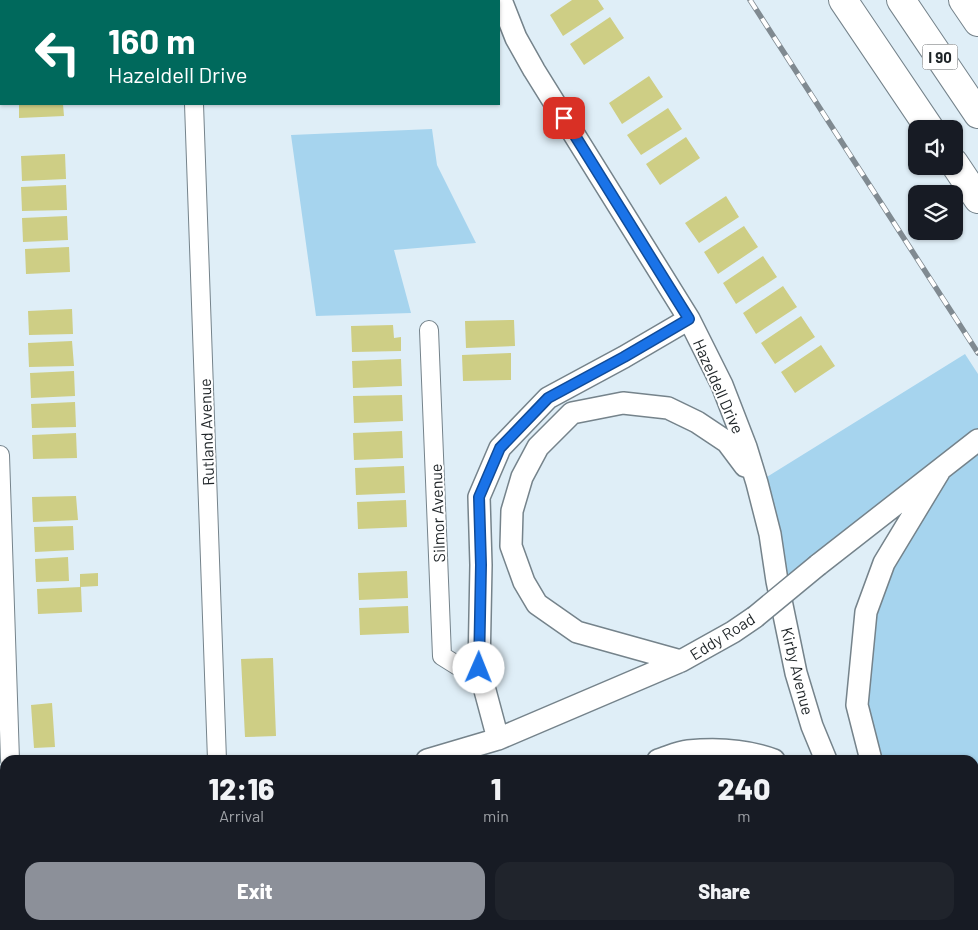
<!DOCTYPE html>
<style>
body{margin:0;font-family:Barlow,sans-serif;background:#20242c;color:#f1f3f6;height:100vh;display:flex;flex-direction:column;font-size:19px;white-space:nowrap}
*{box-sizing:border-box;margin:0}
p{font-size:16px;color:#9ea1a6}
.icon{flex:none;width:28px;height:28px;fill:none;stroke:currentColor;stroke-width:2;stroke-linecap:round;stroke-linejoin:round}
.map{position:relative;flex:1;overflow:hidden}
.sheet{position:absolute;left:0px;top:755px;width:979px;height:175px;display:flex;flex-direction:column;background:#171b24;border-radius:15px 15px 0 0;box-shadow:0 1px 4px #0004}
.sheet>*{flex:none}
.guide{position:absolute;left:0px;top:0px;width:500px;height:105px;box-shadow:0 1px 4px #0004;background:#00695c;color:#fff;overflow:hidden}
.controls{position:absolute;left:908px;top:120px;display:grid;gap:10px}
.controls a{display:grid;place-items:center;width:55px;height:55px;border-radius:10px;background:#171b24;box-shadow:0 1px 4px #0004;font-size:25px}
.pin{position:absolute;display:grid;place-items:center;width:42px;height:42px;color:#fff;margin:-21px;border-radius:10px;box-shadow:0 2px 8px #0006}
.me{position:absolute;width:55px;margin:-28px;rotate:1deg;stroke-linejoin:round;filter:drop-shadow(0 0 4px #0008)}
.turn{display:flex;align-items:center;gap:18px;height:105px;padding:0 25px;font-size:22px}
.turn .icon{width:65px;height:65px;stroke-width:2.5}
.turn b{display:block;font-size:35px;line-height:42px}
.eta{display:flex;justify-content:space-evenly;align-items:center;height:85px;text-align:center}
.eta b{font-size:30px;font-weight:800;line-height:35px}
.action{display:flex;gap:10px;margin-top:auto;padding:10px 25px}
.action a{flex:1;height:58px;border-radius:15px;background:#8c9099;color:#fff;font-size:20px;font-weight:800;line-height:58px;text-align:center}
.action a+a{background:#20242c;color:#f1f3f6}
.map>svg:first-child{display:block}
</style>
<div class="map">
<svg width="978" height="930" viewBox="0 0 978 930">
<rect width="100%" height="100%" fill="#dfeef7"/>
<path fill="#a6d4ee" d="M432 129 437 165 476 243 394 250 411 313 316 316 291 135Z
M965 354 978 374V928L974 930H958L954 925H974V760H871L857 705 866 612 938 473 780 595 757 483Z"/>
<path fill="#cece85" d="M572 0H598L604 9 563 36 550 15Z
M610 17 624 38 584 65 570 44Z
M649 76 663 97 622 124 609 103Z
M19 104H63L64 116 19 118Z
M668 108 682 129 641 155 627 135Z
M686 137 700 158 660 185 646 164Z
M65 154 66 179 22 181 21 156Z
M66 185 67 210 22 211 21 187Z
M726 196 739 217 699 243 685 223Z
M67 216 68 240 23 242 22 218Z
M744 226 758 247 718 274 704 252Z
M69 247 70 272 26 274 25 249Z
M763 256 777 277 736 304 723 283Z
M783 286 797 307 756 334 743 313Z
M72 309 73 334 29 335 28 311Z
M801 316 815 337 775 364 761 343Z
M514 320 515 346 466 348 465 321Z
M393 325 394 338 401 337V351L352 352 351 326Z
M72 341 74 366 29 367 28 343Z
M821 345 835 366 795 393 781 372Z
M511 353V380L463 381 462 355Z
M401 359 402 386 353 388 352 361Z
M74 371 75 396 31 398 30 373Z
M402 395 403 421 354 423 353 396Z
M75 402 76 427 32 428 31 404Z
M402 431 403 458 354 460 353 433Z
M76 433 77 458 33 459 32 435Z
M404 466 405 493 356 495 355 468Z
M76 496 78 520 33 522 32 497Z
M406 500 407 527 358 529 357 502Z
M73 526 74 550 35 552 34 527Z
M68 557 69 581 36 582 35 559Z
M407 571 408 598 359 600 358 573Z
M98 573V586L80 587V574Z
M81 587 82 612 38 614 37 589Z
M408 606 409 633 360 635 359 608Z
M273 658 276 736 245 737 241 659Z
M52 703 55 747 34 748 31 705Z"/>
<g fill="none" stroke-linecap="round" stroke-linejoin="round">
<g stroke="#75838b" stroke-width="11">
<path id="service" d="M728 925 731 930
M615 930 621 925
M783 930 791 925
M900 930 908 925"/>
</g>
<g stroke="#75838b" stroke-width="20">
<path id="minor" d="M191 1V0
M194 104 217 760
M429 330 442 656 458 666 479 668
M0 455 10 760
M115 925 116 930"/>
</g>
<g stroke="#75838b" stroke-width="24">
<path id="tertiary" d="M501 0 516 38 534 70 689 319 722 385 746 447 757 483 770 534 777 581 796 673 812 726 826 760
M818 565 978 440
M681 661 577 632 537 604 524 582 511 546 512 511 522 477 538 447 572 413 623 403 668 408 697 422 727 442 745 466
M498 739 479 668 481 565 479 497 500 448 548 398 624 357 689 319
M427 760 498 739 681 661 733 632 755 617
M658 760C668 757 678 752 688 751 717 748 747 750 774 760
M871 760 857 705 866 612 884 563 939 472
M0 806 5 805
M916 925 919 930
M954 925 958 930"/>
</g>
<g stroke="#75838b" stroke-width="30">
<path id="motorway" d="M843 0 930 129
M901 0 978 114
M963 0 978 22
M954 163 978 199"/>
</g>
<use href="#service" stroke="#fff" stroke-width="9"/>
<use href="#minor" stroke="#fff" stroke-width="18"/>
<use href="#tertiary" stroke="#fff" stroke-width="21"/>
<use href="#motorway" stroke="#fff" stroke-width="28"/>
<g stroke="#808a91" stroke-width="5.5">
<path id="rail" d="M750 0 978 353"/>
</g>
<use href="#rail" stroke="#fff" stroke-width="4" stroke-dasharray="11" stroke-linecap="butt"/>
<g stroke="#75838b" stroke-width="24" stroke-linecap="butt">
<path id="tertiary-bridge" d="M755 617 818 565"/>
</g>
<use href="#tertiary-bridge" stroke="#fff" stroke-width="21"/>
</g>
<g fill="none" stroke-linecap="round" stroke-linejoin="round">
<g stroke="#114b97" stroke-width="12">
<path id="route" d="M479 668 481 565 479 497 500 448 548 398 624 357 689 319 564 118"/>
</g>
<use href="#route" stroke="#1a73e8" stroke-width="9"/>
</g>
<g text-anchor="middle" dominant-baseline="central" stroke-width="4" stroke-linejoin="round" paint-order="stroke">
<rect fill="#fff" stroke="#626668" stroke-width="1" x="922.5" y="44.5" width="35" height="25" rx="4"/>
<g font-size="15" font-weight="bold" fill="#1e2427">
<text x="940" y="57">I 90</text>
</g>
<g font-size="16" fill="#1e2427" stroke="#fff">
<text transform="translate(719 386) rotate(66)">Hazeldell Drive</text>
<text transform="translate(206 432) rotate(-92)">Rutland Avenue</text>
<text transform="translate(437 513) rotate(-92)">Silmor Avenue</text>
<text transform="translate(722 636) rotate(-32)">Eddy Road</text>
<text transform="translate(798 671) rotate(76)">Kirby Avenue</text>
</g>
</g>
</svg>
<div class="controls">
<a><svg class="icon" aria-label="sound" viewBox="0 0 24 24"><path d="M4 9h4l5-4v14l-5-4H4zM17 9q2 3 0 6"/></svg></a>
<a><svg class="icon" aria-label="layers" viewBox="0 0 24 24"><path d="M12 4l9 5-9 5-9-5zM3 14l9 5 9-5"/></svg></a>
</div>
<div class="pin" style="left:564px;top:118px;background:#d93025"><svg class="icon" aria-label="arrive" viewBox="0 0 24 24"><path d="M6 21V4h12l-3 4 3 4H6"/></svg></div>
<svg class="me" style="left:479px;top:668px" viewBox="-20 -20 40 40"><circle r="19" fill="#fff"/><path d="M0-13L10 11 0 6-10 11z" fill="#1a73e8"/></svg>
<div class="guide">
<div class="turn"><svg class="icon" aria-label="left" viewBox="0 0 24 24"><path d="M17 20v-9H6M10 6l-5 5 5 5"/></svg><div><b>160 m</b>Hazeldell Drive</div></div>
</div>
<section class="sheet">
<div class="eta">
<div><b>12:16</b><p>Arrival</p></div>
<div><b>1</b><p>min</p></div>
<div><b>240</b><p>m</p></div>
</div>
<div class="action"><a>Exit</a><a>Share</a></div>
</section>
</div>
